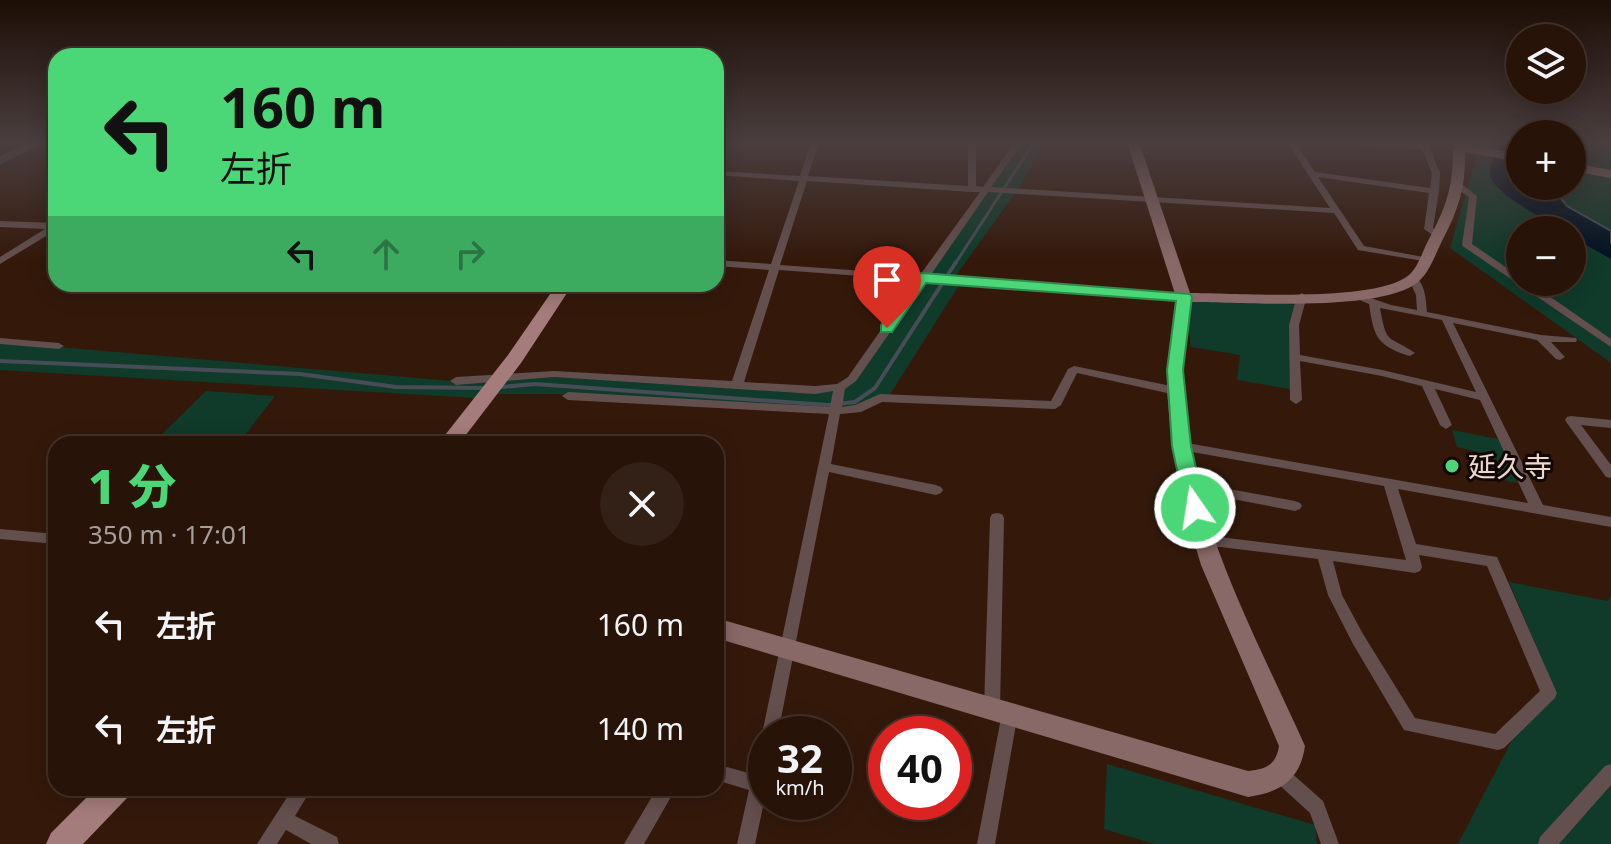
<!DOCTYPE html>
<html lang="ja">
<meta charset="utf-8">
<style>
body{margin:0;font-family:"Noto Sans","Noto Sans JP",sans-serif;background:#332016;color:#f1f3f6;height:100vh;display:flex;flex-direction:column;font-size:30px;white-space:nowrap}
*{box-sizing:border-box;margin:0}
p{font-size:26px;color:#a49e9c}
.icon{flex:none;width:44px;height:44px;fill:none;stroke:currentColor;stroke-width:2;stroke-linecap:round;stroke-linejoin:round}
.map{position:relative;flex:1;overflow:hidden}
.side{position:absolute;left:48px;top:436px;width:676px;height:360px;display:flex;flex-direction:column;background:#271308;border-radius:24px;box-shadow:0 4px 20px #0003,0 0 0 2px #433229}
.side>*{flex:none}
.guide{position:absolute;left:48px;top:48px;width:676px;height:244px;border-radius:24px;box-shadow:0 4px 20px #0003,0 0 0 2px #433229;background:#4bd677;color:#111;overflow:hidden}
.tools{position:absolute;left:1506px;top:24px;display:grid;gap:16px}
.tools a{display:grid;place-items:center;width:80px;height:80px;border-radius:50%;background:#271308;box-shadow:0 4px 20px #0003,0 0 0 2px #433229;font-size:40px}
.speed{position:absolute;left:748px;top:716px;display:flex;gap:16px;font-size:40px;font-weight:700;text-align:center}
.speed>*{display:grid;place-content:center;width:104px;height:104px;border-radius:50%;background:#271308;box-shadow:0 4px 20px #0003,0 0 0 2px #433229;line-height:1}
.speed small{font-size:20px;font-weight:400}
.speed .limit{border:12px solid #d22;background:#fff;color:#111}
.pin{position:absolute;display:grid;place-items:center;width:68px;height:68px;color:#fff;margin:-82px -34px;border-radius:50% 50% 50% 0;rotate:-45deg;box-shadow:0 0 8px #0007}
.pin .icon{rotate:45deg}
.me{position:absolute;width:88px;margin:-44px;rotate:347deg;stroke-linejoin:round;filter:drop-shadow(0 0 6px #0008)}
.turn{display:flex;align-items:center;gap:28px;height:168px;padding:0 40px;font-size:36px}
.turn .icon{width:104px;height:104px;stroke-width:2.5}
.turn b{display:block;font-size:56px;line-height:68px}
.lanes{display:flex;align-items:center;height:76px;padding:0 40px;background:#0003;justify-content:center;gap:40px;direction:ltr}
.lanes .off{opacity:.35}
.round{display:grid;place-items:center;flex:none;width:84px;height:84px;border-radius:42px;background:#332016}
.overview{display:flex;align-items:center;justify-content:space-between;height:136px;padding:0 40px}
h1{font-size:48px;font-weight:800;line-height:60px;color:#4bd677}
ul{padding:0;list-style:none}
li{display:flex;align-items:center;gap:24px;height:104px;padding:0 40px}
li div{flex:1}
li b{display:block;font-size:30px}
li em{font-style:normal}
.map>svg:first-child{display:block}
</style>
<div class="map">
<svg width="1611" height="844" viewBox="0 0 1611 844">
<rect width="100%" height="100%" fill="#34190b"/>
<path fill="#103a2a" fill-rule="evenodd" d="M1019 142H1045L1020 186 957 274 958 287 889 396 857 409 557 394H501L475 398 0 370V342L452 381 552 377 836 388 852 379Z
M1481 142H1520V186H1572V142H1611V363L1450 248ZM1520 230H1572V282H1520Z
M1184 297 1300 305 1295 390 1237 380 1240 355 1191 347Z
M206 391 275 396 238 444H152Z
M1452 430 1503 440 1517 483 1489 477 1482 453 1457 447Z
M1509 582 1608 601 1611 596V844H1458L1512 740 1557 694Z
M1107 764 1315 825 1317 844H1154L1104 829Z"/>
<path fill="#001123" stroke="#464d57" stroke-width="2" d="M1523 186H1551L1567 206 1611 231V255L1572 233V230H1566Z"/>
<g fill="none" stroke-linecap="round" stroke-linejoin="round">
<path stroke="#464d57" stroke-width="3" d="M0 163 42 142
M955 264 1034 142"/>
<path stroke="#464d57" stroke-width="4" d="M0 361 300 374 396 387 484 388
M501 387 535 384 828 405 855 402 875 388 956 262"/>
<path fill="#001123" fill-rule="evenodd" d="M1502 142H1518L1509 159V178L1513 183 1611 244V259L1572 237V230H1561C1546 220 1494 193 1491 177 1488 163 1495 153 1502 142Z"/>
<path fill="#634f4e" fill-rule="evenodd" d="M31 142H41L0 161V156Z
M811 142H819L808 176 968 186V142H976V186L983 187 1015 142H1023L991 187 1330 208 1287 142H1295L1315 172 1430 188 1432 173 1422 149 1343 144 1339 142 1420 144 1419 142H1427L1440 173 1439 191 1433 228 1443 236 1438 239 1424 229 1429 193 1318 177 1364 246 1429 258V262L1358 250 1334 213 988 192 930 276 1184 294 1189 297 1184 300 926 281 856 381 845 389 842 407 855 405 880 394 1051 401 1068 369 1074 366 1176 387 1182 391 1176 395 1077 373 1061 405 1055 409 882 402 861 412 840 414 831 464 936 485 941 487 943 490 941 493 936 495 829 472 778 734H766V740L762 734 829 414 568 400 562 396 568 392 830 407 833 391 815 394 554 377 456 385 450 381 456 377 554 371 732 381 769 270 716 266V260L771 264 799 181 716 175V171L800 176ZM807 181 972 192H980L920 275 780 265ZM779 270 916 280 848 377 837 384 815 386 744 382Z
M1457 185H1463L1477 196 1472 244 1520 277V282H1529L1611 339V347L1464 247 1462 245 1469 197 1457 189Z
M0 221 56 223V230L0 264V257L45 229 0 227Z
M1413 275C1425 282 1426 299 1427 312L1541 335 1576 338 1577 340 1576 342H1551L1565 357 1560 360 1556 359 1537 340 1453 323 1543 505 1611 517V527L1398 489 1416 544 1497 557 1557 693 1555 698 1504 748 1498 750 1404 730 1353 644 1328 595 1318 559 1204 545 1199 544 1197 540 1199 536 1204 535 1406 560 1384 486 1181 450 1175 446 1181 442 1528 503 1480 400 1435 389 1452 425 1446 429 1440 425 1422 386 1382 376 1300 361 1302 400 1296 404 1290 400 1289 325 1297 296 1302 293 1307 296 1299 325 1300 355 1382 370 1476 392 1442 320 1380 308C1387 347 1388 334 1415 353L1410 356 1406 355C1375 344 1374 335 1369 304L1348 295 1353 292 1391 305 1417 310 1416 295 1408 278ZM1419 555 1487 566 1540 691 1495 734 1415 718 1363 634 1342 595 1333 561 1415 573 1420 571 1422 567Z
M0 338 59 343 64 346 59 349 0 344Z
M1571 416 1611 420V428L1581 425 1611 465V478L1606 477 1567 423 1565 420 1567 417Z
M1190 482 1295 501 1300 503 1302 506 1300 509 1295 511 1185 490 1183 487 1185 484Z
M997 513 1002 514 1004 518 1000 708 998 713 992 715 986 713 984 708 990 518 992 514Z
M0 529 56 534V544L0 539Z
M1010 705 1016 708 1018 713 995 844H977L1002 713 1004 708Z
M766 744V793L755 844H737L749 790 716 780V764L752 774 760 746Z
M1611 764V785L1559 844H1538L1540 837 1605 766Z
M1282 768 1288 770 1323 801 1339 844H1321L1310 813 1276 782 1273 776 1276 770Z
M293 788H312L295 816 337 837 339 844H311L286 830 277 844H257Z
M657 788H676L644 844H624Z"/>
<path fill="#886967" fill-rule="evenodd" d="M1127 142H1139L1190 293C1236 293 1376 303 1409 275 1418 267 1422 253 1427 243 1445 209 1453 190 1453 150L1456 147 1452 142 1520 154V162L1465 152C1466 185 1459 209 1443 239 1436 252 1431 270 1419 281 1384 313 1240 302 1191 302 1189 324 1184 347 1184 369 1178 497 1254 632 1305 746 1300 780 1281 792 1248 797L716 638V618L1248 771C1266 769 1276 765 1279 746L1201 565 1190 528 1172 446 1167 391V370L1176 297Z
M1572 163 1611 170V178L1572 171Z"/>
<path fill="#a47c7b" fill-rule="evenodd" d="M557 284H573L521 363 459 444H438L508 355Z
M96 788H132L127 798 83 844H46L51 833Z"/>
</g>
<linearGradient id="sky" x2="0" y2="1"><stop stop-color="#1d0e06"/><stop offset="0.55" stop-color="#4a3e3f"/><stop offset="1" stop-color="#4a3e3f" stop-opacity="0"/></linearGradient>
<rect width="1611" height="260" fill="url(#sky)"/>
<path fill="#4bd677" stroke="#318b4d" stroke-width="2" d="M922 273 1190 294 1192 297 1183 370 1191 446 1205 508 1202 513H1188L1185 508 1172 446 1167 370 1176 301 926 283 892 332H881V325L916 275Z"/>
<circle fill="#4bd677" stroke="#130703" stroke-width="3" cx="1452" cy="466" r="8"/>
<g text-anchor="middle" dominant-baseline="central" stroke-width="6" stroke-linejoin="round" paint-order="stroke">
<g font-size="28" fill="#ebd8cf" stroke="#130703" text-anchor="start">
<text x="1468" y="466">延久寺</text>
</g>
</g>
</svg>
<div class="tools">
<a><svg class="icon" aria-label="layers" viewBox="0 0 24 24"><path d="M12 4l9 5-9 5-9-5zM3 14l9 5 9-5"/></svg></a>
<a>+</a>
<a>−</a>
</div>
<div class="speed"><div>32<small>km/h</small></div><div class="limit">40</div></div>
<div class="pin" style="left:887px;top:328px;background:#d93025"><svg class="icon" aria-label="arrive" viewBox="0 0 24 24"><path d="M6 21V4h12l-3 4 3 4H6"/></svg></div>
<svg class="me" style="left:1195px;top:508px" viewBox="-20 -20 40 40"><circle r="17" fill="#4bd677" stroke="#fff" stroke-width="3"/><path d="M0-11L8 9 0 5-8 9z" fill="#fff"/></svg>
<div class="guide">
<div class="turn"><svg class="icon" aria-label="left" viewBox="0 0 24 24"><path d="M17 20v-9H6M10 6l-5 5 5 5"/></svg><div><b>160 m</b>左折</div></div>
<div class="lanes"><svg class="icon" aria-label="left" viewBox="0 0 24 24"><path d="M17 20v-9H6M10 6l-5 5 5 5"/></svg><svg class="icon off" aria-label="ahead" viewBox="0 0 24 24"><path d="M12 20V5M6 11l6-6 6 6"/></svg><svg class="icon off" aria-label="right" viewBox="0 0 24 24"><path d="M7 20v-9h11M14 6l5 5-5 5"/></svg></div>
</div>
<section class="side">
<div class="overview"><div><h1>1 分</h1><p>350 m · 17:01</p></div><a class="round"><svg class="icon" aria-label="close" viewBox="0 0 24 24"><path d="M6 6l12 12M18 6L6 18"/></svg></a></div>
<ul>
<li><svg class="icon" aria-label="left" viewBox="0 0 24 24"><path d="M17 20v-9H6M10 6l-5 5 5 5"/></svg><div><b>左折</b></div><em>160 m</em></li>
<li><svg class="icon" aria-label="left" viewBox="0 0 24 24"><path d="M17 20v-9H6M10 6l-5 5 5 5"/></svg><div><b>左折</b></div><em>140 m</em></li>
</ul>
</section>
</div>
